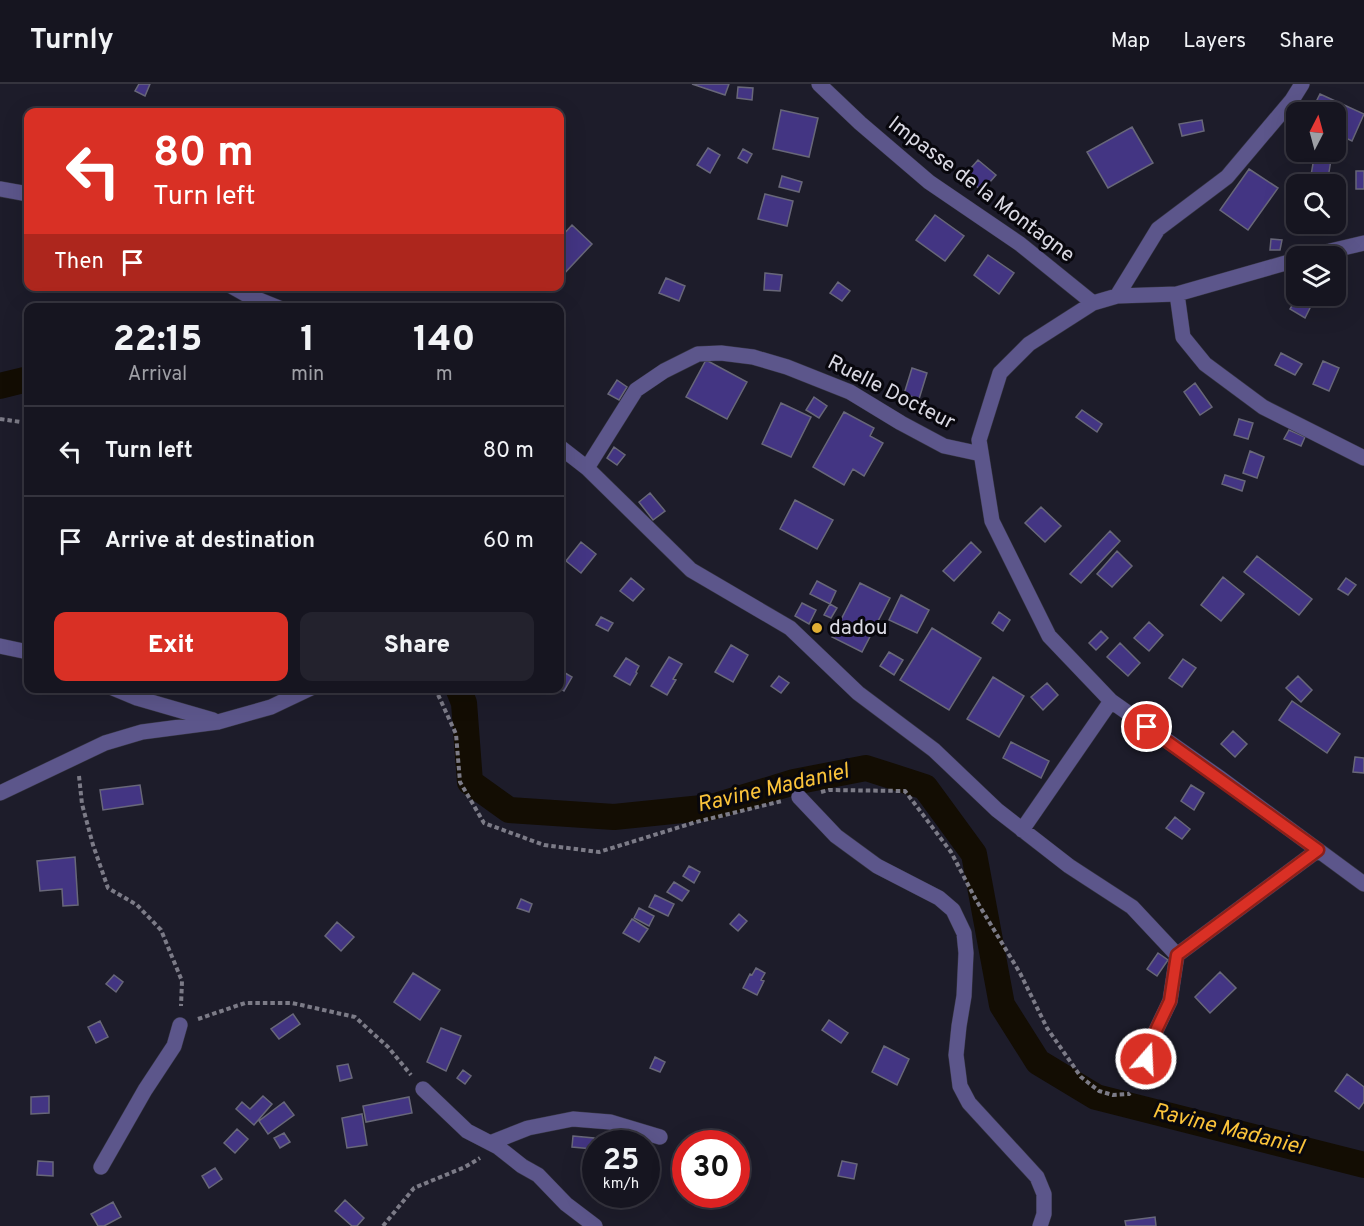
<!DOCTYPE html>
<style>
body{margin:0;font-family:Overpass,sans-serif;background:#23222d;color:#f1f3f6;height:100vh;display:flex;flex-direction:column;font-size:22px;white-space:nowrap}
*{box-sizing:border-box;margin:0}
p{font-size:20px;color:#9e9fa5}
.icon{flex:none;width:33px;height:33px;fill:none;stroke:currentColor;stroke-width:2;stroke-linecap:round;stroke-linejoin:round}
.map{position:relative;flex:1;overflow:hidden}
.sheet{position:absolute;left:24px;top:219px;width:540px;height:390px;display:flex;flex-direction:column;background:#161520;border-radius:12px;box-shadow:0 6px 24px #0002,0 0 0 2px #35343e}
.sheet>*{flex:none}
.banner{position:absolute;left:24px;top:24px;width:540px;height:183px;border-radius:12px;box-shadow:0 6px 24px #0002,0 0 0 2px #35343e;background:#d93025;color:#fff;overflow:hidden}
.needle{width:39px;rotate:6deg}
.fabs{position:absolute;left:1286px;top:18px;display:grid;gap:12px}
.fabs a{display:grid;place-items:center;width:60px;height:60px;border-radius:12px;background:#161520;box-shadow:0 6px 24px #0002,0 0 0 2px #35343e;font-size:30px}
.speed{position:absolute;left:582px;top:1046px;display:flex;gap:12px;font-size:30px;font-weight:700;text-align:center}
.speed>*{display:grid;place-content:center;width:78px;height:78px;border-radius:50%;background:#161520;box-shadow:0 6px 24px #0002,0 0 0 2px #35343e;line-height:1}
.speed small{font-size:15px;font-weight:400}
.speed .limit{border:9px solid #d22;background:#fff;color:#111}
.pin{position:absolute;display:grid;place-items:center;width:51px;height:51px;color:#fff;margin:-26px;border:3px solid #fff;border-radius:50%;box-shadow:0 2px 6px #0007}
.me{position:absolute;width:66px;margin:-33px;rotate:19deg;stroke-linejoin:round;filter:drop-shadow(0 0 4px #0008)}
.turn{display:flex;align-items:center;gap:21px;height:126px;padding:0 30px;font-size:27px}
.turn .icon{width:78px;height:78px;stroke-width:2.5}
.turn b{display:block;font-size:42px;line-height:51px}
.then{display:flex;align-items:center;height:57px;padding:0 30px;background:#0003;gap:12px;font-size:22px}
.eta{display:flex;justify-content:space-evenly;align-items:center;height:102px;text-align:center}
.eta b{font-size:36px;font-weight:800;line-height:42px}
.button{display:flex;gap:12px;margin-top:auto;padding:12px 30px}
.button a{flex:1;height:69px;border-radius:12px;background:#d93025;color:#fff;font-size:24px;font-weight:800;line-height:69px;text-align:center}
.button a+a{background:#23222d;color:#f1f3f6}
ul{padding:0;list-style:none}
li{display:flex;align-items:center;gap:18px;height:90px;padding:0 30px;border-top:2px solid #35343e}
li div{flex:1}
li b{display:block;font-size:22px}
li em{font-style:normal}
header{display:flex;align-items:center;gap:36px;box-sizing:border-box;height:84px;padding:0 30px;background:#161520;border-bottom:2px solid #35343e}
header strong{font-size:28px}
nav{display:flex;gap:33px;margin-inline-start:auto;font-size:21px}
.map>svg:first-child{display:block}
</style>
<header>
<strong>Turnly</strong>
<nav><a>Map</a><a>Layers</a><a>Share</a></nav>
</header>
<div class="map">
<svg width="1364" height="1142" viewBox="0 0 1364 1142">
<rect width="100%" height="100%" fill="#1d1c2a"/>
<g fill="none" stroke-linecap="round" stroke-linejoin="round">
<path stroke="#130d03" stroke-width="26" d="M0 302 28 295
M458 604 464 619 470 698 509 726 614 733 712 723 794 698 866 684 925 703 974 770 1002 921 1038 978 1096 1013 1364 1081"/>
</g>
<path fill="#433583" stroke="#686779" stroke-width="1.5" d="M139 0H150L145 12 135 7Z
M692 0H729L725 11Z
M738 3 753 4 752 16 737 14Z
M1320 10 1364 30 1352 57 1335 49V28H1311Z
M781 26 818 34 809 73 773 65Z
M1202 36 1204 47 1182 52 1179 40Z
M1132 43 1153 79 1108 104 1087 68Z
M708 64 720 71 710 89 697 81Z
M743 65 752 70 747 79 738 74Z
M1315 68 1332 70 1327 100 1310 97Z
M978 76 996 91 982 107 964 92Z
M1249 85 1278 104 1248 146 1220 126Z
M1356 87H1364V105H1356Z
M782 92 802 98 799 108 779 103Z
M765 110 793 117 787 142 758 135Z
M935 131 964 152 945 177 916 156Z
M1307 140H1325V149L1307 148Z
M572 141 592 160 560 194V172L565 166 560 161V154Z
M1271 155 1282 156 1280 166H1270Z
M988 171 1014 189 999 210 974 191Z
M765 189 782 191 780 207 764 206Z
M666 194 685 202 679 217 659 209Z
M838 198 850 207 842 217 830 209Z
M1298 212H1316L1305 234 1290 225Z
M1281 269 1302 280 1295 291 1275 281Z
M706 276 747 298 727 335 686 313Z
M1323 277 1339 284 1329 307 1313 300Z
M912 284 927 289 919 315 904 310Z
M617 296 627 303 619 316 608 310Z
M1195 299 1212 323 1200 331 1184 308Z
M814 313 827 322 819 334 806 326Z
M781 319 811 333 791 373 762 360Z
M1082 326 1102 340 1097 348 1076 333Z
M844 328 874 344 870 352 883 359 864 392 853 385 844 401 813 383Z
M1239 335 1253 339 1248 355 1234 351Z
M1289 346 1305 353 1301 362 1284 355Z
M614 363 625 371 617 381 607 374Z
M1250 367 1264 373 1257 394 1243 389Z
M1225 391 1245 397 1242 407 1222 400Z
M650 409 665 427 653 436 639 418Z
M795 416 833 436 817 465 780 445Z
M1041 423 1061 442 1045 458 1025 439Z
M1110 447 1120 457 1081 499 1070 490Z
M581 458 596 470 581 489 566 477Z
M971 458 981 468 954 497 943 487Z
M1117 467 1132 482 1112 503 1097 490Z
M1257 472 1312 515 1299 531 1244 488Z
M1223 493 1244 510 1221 537 1201 521Z
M631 494 644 505 633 517 620 507Z
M1346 494 1356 501 1348 511 1338 505Z
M817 497 836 507 830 520 810 510Z
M860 499 890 514 862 568 832 553Z
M901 511 929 526 917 549 889 536Z
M802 519 816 526 809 540 795 532Z
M830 520 837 524 831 534 824 531Z
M999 528 1010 536 1003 547 992 539Z
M601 533 613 539 608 547 596 541Z
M1149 538 1163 551 1149 567 1134 554Z
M932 544 981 574 949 626 900 596Z
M1101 547 1108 554 1096 566 1089 559Z
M1120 559 1140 579 1128 592 1107 573Z
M731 561 748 571 733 598 715 588Z
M889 568 903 576 894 591 880 582Z
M669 573 682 580 673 595 676 596 667 611 651 602Z
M626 574 639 582 636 588 637 589 630 601 614 592Z
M1183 575 1196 584 1182 603 1169 594Z
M560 586 572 593 564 607 560 604Z
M779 592 789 599 781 609 771 602Z
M1298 592 1312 606 1301 618 1286 604Z
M993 593 1024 612 999 653 967 635Z
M1047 599 1058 611 1043 626 1031 613Z
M1292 617 1340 650 1327 669 1279 636Z
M1233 647 1247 660 1235 673 1221 660Z
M1011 658 1049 677 1041 694 1003 674Z
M1355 673 1364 674V689L1353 688Z
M140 701 143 720 103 726 100 706Z
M1191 701 1204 709 1194 726 1181 717Z
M1175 733 1190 745 1182 755 1166 744Z
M75 773 78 821 63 822 62 805 40 807 37 777Z
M689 782 700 788 694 799 683 792Z
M674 798 689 807 682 817 667 808Z
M655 811 674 820 668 832 649 823Z
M521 815 532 820 529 828 517 824Z
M639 824 654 832 649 842 634 834Z
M739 830 747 837 738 847 730 840Z
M632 835 648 845 639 858 623 849Z
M337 838 354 853 341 867 325 852Z
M1158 869 1168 876 1157 892 1147 885Z
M756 884 765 889 761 896 764 897 757 911 743 904 750 890 752 891Z
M1220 888 1236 904 1210 929 1195 913Z
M413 889 440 906 420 936 394 918Z
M114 891 123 898 116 908 106 900Z
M293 930 300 940 279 955 271 945Z
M829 936 848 949 841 959 822 946Z
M100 937 108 953 96 959 88 943Z
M441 944 461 952 446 987 427 978Z
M884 962 909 975 897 1001 872 988Z
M655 973 665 978 660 988 650 984Z
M348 980 352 994 340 997 337 982Z
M463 986 471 992 465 1000 457 994Z
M1347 990 1364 1003V1018L1359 1025 1335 1007Z
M49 1012V1029L31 1030V1013Z
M263 1012 272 1020 254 1041 236 1025 242 1018 250 1025Z
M409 1013 412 1029 366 1038 363 1022Z
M284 1018 294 1031 268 1050 259 1037Z
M362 1030 367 1061 347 1064 342 1034Z
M237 1045 248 1055 235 1069 224 1059Z
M284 1049 290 1058 280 1064 274 1054Z
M573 1052 594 1054 593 1065 572 1063Z
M38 1077 53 1078V1092L37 1091Z
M842 1077 857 1080 854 1095 838 1092Z
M215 1084 222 1095 209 1104 202 1092Z
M626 1110H641L636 1120 624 1114Z
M345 1116 364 1134 357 1142H352L335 1127Z
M113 1118 121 1133 104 1142H98L91 1130Z
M1155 1133 1156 1142H1126L1125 1137Z"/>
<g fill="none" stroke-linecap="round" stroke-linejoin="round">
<g stroke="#373644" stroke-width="16">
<path id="street" d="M819 0 860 39 929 98 1020 160 1093 219
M1302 0 1292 16 1227 93 1158 145 1117 212 1093 219 1029 260 1000 289 979 356 992 437 1049 552 1111 617 1220 694 1364 800
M0 105 28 110
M1309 172 1364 159
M231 202 247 211 279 224
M1177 210 1183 253 1205 280 1263 323 1364 374
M1117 212 1177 210 1296 176
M560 363 587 384 691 486 790 544 858 609 934 666 997 726 1069 782 1132 823 1177 871 1170 917 1150 959 1142 996
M587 384 636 306 664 287 698 270 721 269 753 273 787 283 850 308 901 339 944 362 981 370
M0 562 28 568
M113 604 137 614 213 636
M0 709 105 659 142 648 218 638 271 623 311 604
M799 713 836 752 877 782 939 814 953 826 964 849 966 869 964 912 959 942 956 971 960 1002 969 1019 1037 1093 1044 1110V1130L1040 1142
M1022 746 1111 617
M1177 871 1318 766
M423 1005 467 1047 498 1063 522 1082 538 1091 566 1120 595 1142
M490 1059 528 1044 573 1035 610 1038 660 1053
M101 1083 145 1006 174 962 180 941"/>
</g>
<path stroke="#7c7b87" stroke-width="4" stroke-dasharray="4.5 3" stroke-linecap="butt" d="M0 335 28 339
M435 604 456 650 460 698 484 739 544 761 599 768 696 738 782 717
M79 692 82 720 93 761 108 804 137 821 161 846 182 897 181 922
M821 708 829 706 905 707 951 768 976 816 1020 889 1047 944 1081 993 1099 1007 1113 1011 1129 1010 1130 1009
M198 935 245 919H292L355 933 388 963 411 991
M383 1142 414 1104 465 1083 480 1074"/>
<use href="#street" stroke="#5c568b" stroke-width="15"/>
</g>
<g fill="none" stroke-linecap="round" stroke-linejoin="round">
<g stroke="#8d1f18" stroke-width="15">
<path id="route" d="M1146 975 1150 959 1170 917 1177 871 1318 766 1147 643"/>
</g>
<use href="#route" stroke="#d93025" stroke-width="10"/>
</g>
<circle fill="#e1af34" stroke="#08070d" stroke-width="2" cx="817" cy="544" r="6"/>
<g text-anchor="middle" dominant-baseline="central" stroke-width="6" stroke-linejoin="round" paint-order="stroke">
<g font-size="21" fill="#dad9e3" stroke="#08070d">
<text transform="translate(981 106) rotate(37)">Impasse de la Montagne</text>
<text transform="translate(891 309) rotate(27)">Ruelle Docteur</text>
</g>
<g font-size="21" fill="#dad9e3" stroke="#08070d" text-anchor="start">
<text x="829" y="544">dadou</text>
</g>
<g font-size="22" font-style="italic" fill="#fac33a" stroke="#08070d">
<text transform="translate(773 705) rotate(-13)">Ravine Madaniel</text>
<text transform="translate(1228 1046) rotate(14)">Ravine Madaniel</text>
</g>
</g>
</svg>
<div class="fabs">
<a><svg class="needle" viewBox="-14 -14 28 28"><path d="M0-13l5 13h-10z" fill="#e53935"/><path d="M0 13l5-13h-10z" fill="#9e9fa5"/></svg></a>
<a><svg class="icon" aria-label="search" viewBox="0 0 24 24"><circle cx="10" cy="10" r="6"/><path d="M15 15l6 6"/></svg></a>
<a><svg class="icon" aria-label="layers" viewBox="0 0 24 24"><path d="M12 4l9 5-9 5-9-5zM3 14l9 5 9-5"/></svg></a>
</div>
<div class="speed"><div>25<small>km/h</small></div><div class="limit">30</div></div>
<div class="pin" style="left:1147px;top:643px;background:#d93025"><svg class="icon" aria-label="arrive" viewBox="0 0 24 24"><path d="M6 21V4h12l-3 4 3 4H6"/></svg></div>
<svg class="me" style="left:1146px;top:975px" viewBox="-20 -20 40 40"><circle r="17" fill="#d93025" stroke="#fff" stroke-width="3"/><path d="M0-11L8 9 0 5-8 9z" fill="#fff"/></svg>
<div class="banner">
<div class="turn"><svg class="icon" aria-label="left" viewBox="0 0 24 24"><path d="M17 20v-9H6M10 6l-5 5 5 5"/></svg><div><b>80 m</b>Turn left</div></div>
<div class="then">Then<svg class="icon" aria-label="arrive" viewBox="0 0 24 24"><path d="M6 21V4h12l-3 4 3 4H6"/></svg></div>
</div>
<section class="sheet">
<div class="eta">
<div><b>22:15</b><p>Arrival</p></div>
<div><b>1</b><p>min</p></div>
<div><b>140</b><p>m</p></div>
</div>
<ul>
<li><svg class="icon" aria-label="left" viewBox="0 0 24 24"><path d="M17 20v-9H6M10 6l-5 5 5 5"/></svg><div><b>Turn left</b></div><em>80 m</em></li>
<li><svg class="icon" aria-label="arrive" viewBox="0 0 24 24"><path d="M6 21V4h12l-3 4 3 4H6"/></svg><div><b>Arrive at destination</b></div><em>60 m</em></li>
</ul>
<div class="button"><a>Exit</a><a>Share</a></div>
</section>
</div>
